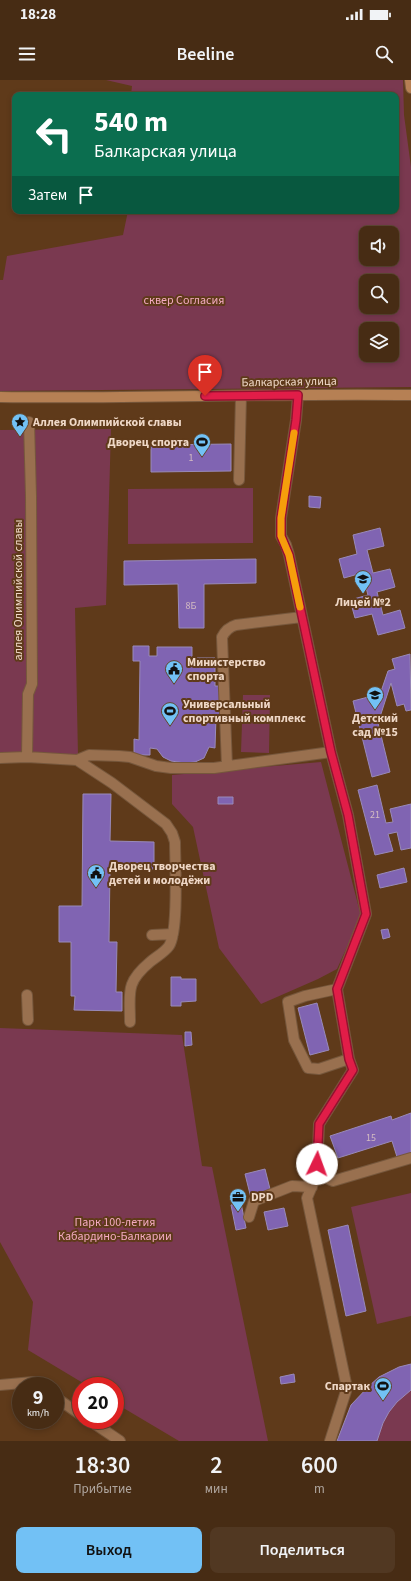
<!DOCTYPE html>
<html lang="ru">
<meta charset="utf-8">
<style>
body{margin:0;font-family:"Source Sans 3",sans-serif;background:#513822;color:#f1f3f6;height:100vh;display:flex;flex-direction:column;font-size:15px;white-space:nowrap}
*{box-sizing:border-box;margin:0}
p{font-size:13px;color:#b0a7a0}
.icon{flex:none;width:22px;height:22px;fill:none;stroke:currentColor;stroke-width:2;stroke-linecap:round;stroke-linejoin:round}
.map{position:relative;height:1361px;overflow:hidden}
.side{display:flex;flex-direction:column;background:#472c14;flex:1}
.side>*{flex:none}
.banner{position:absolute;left:12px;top:12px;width:387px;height:122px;border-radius:8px;box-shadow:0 2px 6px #0003,0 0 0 1px #5f4834;background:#0b6e4f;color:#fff;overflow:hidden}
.controls{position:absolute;left:359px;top:146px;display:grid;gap:8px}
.controls a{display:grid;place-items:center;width:40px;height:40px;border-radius:8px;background:#472c14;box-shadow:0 2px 6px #0003,0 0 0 1px #5f4834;font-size:20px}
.speed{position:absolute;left:12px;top:1297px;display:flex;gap:8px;font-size:20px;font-weight:700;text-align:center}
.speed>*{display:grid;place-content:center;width:52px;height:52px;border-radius:50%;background:#472c14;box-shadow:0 2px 6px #0003,0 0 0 1px #5f4834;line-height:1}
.speed small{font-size:10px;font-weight:400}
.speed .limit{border:6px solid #d22;background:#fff;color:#111}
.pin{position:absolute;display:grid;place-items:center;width:34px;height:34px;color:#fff;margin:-41px -17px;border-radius:50% 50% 50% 0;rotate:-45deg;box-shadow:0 0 4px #0007}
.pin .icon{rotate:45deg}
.me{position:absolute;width:44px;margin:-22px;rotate:3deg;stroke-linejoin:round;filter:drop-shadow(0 0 3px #0008)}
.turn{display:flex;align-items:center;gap:14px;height:84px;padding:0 16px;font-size:18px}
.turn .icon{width:52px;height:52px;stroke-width:2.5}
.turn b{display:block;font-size:28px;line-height:34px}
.then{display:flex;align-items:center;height:38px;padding:0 16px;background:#0003;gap:8px;font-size:15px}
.eta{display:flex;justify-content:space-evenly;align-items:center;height:68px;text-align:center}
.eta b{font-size:24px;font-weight:600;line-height:28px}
.primary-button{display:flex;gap:8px;margin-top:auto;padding:8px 16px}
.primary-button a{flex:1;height:46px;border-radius:8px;background:#72c1f5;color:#111;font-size:16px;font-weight:600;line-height:46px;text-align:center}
.primary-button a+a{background:#513822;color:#f1f3f6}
.status{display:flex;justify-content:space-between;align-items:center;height:28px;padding:0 20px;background:#472c14;direction:ltr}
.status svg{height:11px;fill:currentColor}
header{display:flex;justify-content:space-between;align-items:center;height:52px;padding:0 16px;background:#472c14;font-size:18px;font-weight:600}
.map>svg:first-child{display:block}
</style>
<div class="status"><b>18:28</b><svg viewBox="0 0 49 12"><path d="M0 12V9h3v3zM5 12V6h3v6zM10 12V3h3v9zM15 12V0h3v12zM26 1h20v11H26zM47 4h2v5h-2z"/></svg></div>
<header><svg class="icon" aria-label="menu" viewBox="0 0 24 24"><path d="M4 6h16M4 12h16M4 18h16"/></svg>Beeline<svg class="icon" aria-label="search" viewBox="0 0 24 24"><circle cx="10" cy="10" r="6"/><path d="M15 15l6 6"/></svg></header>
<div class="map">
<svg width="411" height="1361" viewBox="0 0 411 1361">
<rect width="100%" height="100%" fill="#5f3a1a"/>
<path fill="#7a3950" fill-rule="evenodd" d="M106 0H403L404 35 411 87V307L0 311V200H3L7 176 123 155 128 131H396V15H131L132 6ZM366 153H392V179H366ZM366 201H392V227H366ZM366 249H392V275H366Z
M111 349 106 525 75 528 78 676 0 674V350Z
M253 408V463L128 464V409Z
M243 615H270L269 673 241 672Z
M321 682 361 836 337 889 318 899 261 924 219 868 193 747 172 724V695Z
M0 948 182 955 202 1086 212 1087 268 1361H179L115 1323V1306H88L28 1270 33 1222 0 1162Z
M411 1113V1236L377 1244 351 1127Z
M411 1284V1361H337L379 1297 399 1287Z"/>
<path fill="#8064b2" stroke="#998ab9" d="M231 364V391L151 392V365Z
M309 416 321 417 320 428 309 427Z
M380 448 384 466 367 470 373 493 390 489 395 507 377 512 383 535 400 530 405 548 378 555 372 534 355 538 350 520 368 515 362 493 344 498 339 479 357 474 353 455Z
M256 479V503L204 504V548H179L178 504 124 505V481Z
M133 566H149V576H157V567H192V578H215V606H222L221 637H216L215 668 209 667 204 678 195 682 185 683 171 681 163 677 157 669 150 668V675H134V659L139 660 140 581H133Z
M410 574 411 630 406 631 404 624 397 626 391 603 378 643 390 692 372 697 353 621 372 616 375 629 388 591 395 589 392 579Z
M377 705 386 743 393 742 390 729 411 724V768L401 770 397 752 388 754 393 771 375 775 358 710Z
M83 714H111L110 761 154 762V789L110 788 109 862H117L116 912H122V931L74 930 75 916H71V862H59V826H82Z
M218 717H233V724H218Z
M404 788 407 802 380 808 377 795Z
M388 849 390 857 383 859 381 850Z
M171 897H181V899H196V921L181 922V926H171Z
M317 923 329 970 310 975 298 928Z
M185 952H191L192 965 185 966Z
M411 1033V1076L398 1080 392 1061 338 1078 330 1056 391 1036 392 1040Z
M265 1089 271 1113 251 1118 245 1094Z
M241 1123 246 1148 236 1150 231 1125Z
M284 1128 288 1146 268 1150 264 1132Z
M348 1145 366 1231 346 1236 328 1150Z
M411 1284V1310L397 1322 389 1332 383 1343 377 1361H337L351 1325 369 1306 379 1297 399 1287Z
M294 1294 295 1302 281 1304 280 1297Z"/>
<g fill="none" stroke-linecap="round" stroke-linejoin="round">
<g stroke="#76573c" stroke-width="12">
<path id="minor" d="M298 315 296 340 281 438V456L286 465 289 475 331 672 348 735 366 834 337 909 349 979 319 989 308 988 294 960 288 922 305 916 337 909
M239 400 241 316
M27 677 28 614 32 604 31 416 29 342
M0 678 27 677 77 680 112 703 166 744 172 753 175 762C175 782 179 851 169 866 165 872 156 877 150 882 125 903 130 912 130 942
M77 680 89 675 119 676 130 677 156 686 171 688H214L331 672
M227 686 222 557C225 551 229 547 236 545L302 537
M152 855 173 854
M27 915 28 940
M317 1094 319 1044 353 990 349 979
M249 1137 254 1121 292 1106 312 1107
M0 1305 33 1302 39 1306
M55 1317 81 1335
M89 1340 120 1361
M330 1361 347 1308 307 1118 317 1094 333 1101 411 1078"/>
</g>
<g stroke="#76573c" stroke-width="12">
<path id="major" d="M410 0 411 8
M0 317C137 319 274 313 411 315"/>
</g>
<use href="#minor" stroke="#99704f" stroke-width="10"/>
<use href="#major" stroke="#b68054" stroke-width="10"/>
</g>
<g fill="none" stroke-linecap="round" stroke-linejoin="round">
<g stroke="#92132f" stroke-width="10">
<path id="route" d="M205 316 298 315 296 340 281 438V456L289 475 331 672 348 735 366 834 337 909 349 979 353 990 319 1044 317 1084"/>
</g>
<use href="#route" stroke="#e11d48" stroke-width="7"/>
<path stroke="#f59e0b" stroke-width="7" d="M294 353 281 438V456L289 475 300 527"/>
</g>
<defs>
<g id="sight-pin" transform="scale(0.9)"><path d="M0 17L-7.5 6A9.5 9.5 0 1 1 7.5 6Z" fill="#72c1f5" stroke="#5f3a1a"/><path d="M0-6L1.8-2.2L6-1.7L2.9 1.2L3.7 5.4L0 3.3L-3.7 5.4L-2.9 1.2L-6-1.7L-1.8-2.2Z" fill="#111"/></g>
<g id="stadium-pin" transform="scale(0.9)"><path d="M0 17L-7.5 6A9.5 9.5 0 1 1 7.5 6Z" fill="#72c1f5" stroke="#5f3a1a"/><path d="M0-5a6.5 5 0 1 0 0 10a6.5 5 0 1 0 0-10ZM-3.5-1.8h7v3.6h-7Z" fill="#111"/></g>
<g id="school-pin" transform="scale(0.9)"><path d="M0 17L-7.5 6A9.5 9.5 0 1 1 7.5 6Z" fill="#72c1f5" stroke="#5f3a1a"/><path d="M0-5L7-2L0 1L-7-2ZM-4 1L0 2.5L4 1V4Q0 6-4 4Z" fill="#111"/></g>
<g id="civic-pin" transform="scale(0.9)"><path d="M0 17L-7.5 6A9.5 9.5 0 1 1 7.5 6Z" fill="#72c1f5" stroke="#5f3a1a"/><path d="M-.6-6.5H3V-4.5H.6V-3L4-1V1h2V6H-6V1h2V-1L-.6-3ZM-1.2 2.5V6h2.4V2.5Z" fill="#111"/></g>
<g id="office-pin" transform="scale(0.9)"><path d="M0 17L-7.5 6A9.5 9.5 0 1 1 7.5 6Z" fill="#72c1f5" stroke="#5f3a1a"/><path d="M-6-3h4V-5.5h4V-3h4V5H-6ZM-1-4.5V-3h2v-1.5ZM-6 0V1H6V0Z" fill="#111"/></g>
</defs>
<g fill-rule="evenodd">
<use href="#sight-pin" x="20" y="342"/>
<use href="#stadium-pin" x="202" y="362"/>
<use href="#school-pin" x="363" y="499"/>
<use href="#civic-pin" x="174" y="589"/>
<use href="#school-pin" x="375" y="615"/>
<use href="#stadium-pin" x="170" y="631"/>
<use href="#civic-pin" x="96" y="793"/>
<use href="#office-pin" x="238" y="1117"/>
<use href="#stadium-pin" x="383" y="1306"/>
</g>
<g text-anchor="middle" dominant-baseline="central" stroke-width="4" stroke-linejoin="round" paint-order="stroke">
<g font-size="10" fill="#d3bbc2">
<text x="191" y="378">1</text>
<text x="191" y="526">8Б</text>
<text x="375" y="735">21</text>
<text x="371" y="1058">15</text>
</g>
<g font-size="12" fill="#f3aac1" stroke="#5f3a1a">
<text x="184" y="220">сквер Согласия</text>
<text x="115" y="1142">Парк 100-летия<tspan x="115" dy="14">Кабардино-Балкарии</tspan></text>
</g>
<g font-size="12" fill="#efd8c7" stroke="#5f3a1a">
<text transform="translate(289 302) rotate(-1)">Балкарская улица</text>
<text transform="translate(18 510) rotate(-90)">аллея Олимпийской славы</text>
</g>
<g font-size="12" font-weight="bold" fill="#efd8c7" stroke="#5f3a1a" text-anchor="start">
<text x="33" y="342">Аллея Олимпийской славы</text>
<text x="189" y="362" text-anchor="end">Дворец спорта</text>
<text x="363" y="522" text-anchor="middle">Лицей №2</text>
<text x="187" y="582">Министерство<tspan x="187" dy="14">спорта</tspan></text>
<text x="183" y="624">Универсальный<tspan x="183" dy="14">спортивный комплекс</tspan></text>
<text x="375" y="638" text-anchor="middle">Детский<tspan x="375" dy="14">сад №15</tspan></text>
<text x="109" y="786">Дворец творчества<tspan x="109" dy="14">детей и молодёжи</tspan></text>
<text x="251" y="1117">DPD</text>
<text x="370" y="1306" text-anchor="end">Спартак</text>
</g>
</g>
</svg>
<div class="controls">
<a><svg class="icon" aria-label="sound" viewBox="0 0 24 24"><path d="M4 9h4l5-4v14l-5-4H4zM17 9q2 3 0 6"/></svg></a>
<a><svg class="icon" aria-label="search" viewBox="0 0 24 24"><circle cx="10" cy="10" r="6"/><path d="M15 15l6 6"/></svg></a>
<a><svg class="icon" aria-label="layers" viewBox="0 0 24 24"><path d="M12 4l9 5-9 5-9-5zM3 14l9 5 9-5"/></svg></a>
</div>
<div class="speed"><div>9<small>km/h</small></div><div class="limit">20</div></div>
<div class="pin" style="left:205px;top:316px;background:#d93025"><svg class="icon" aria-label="arrive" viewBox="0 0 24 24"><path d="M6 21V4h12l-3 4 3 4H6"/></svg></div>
<svg class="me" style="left:317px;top:1084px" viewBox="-20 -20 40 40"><circle r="19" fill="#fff"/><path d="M0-13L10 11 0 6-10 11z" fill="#e11d48"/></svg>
<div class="banner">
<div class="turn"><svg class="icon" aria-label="left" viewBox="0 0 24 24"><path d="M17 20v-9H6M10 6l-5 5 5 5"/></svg><div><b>540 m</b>Балкарская улица</div></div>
<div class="then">Затем<svg class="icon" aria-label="arrive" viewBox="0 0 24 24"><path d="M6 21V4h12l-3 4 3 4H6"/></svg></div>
</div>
</div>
<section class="side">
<div class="eta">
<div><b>18:30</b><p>Прибытие</p></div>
<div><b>2</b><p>мин</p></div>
<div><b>600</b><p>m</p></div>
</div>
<div class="primary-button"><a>Выход</a><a>Поделиться</a></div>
</section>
